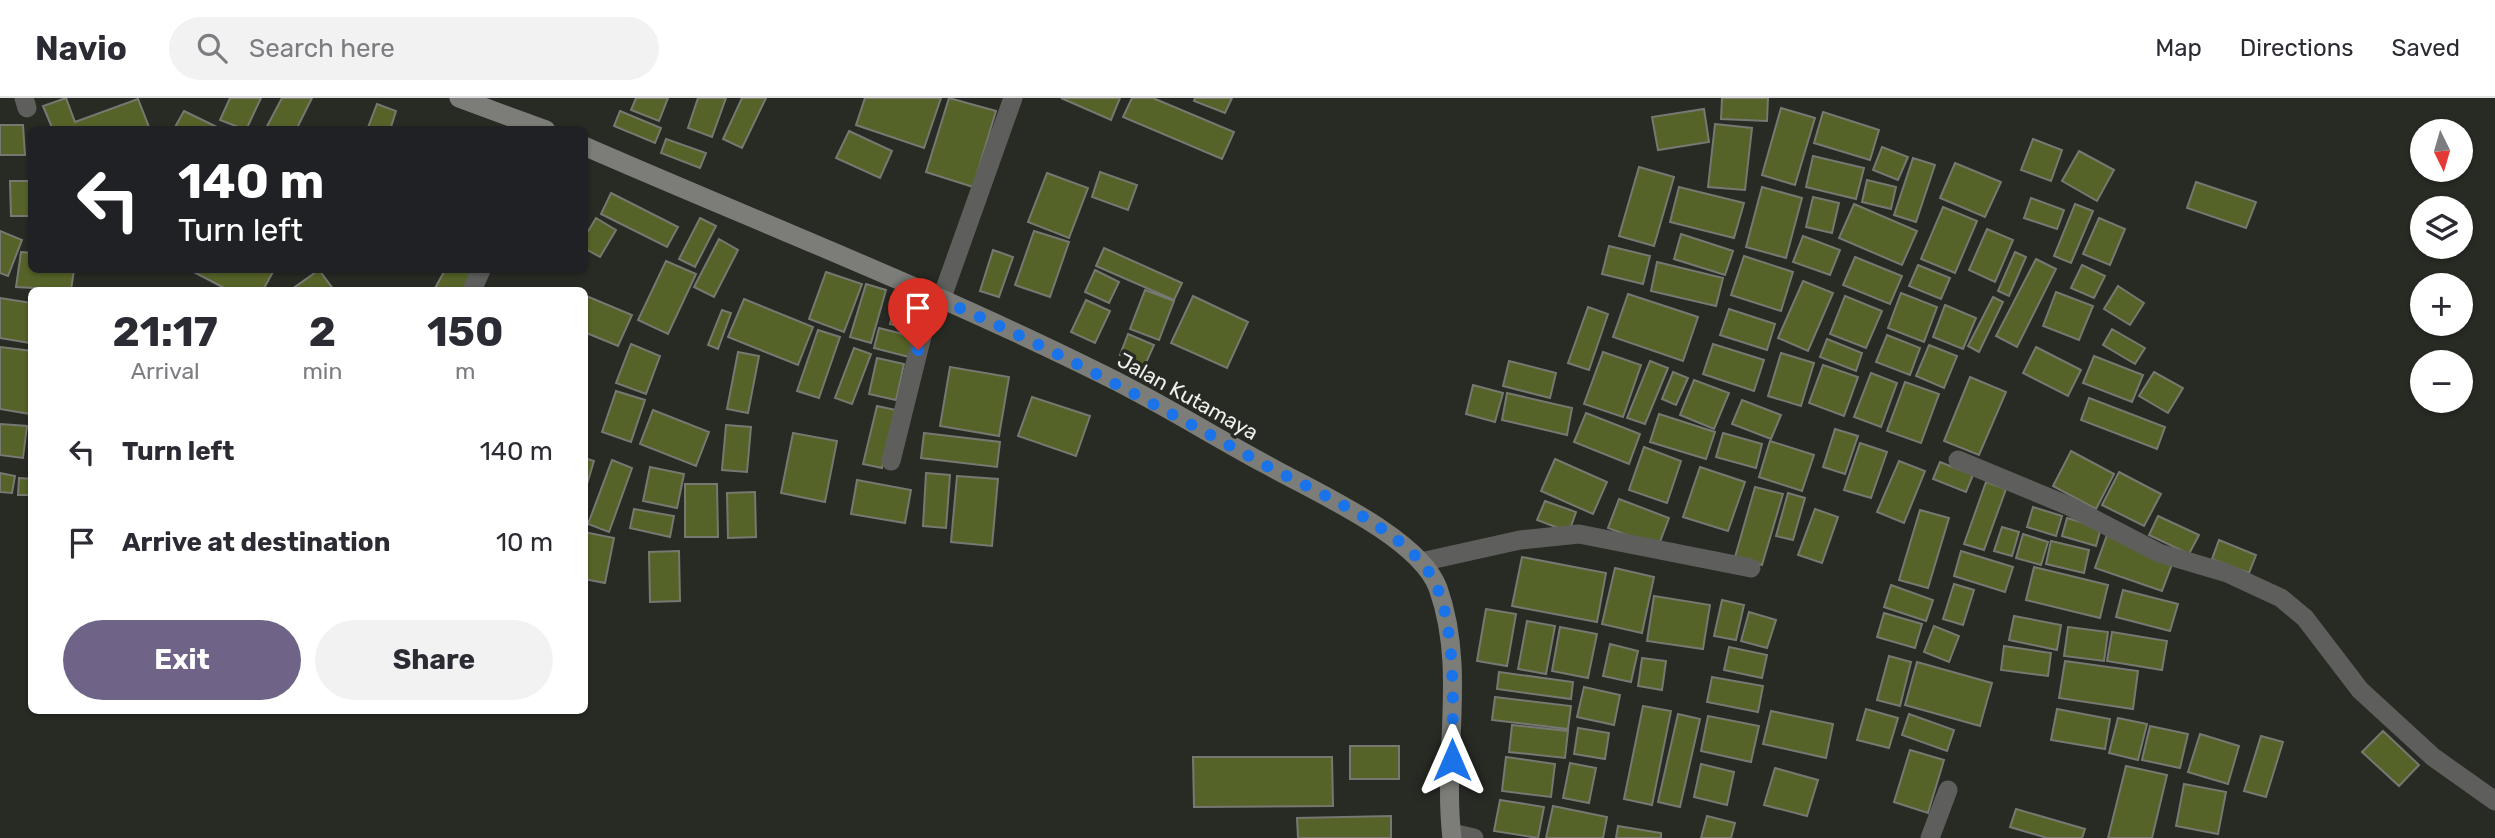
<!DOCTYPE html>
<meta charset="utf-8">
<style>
body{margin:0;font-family:Rubik,sans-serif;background:#f2f2f3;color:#2b2b33;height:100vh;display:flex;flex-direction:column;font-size:26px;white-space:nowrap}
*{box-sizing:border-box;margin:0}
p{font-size:23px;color:#7c7c81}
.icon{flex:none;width:38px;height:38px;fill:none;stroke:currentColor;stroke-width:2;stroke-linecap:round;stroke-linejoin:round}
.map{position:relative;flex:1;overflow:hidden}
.sheet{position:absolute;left:28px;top:189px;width:560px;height:427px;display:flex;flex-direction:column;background:#fff;border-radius:10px;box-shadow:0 2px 5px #0004}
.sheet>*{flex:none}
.banner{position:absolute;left:28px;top:28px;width:560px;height:147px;border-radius:10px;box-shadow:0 2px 5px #0004;background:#202124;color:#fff;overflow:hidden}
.needle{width:46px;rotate:175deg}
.buttons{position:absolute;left:2410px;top:21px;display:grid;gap:14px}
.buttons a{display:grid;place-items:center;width:63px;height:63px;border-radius:50%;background:#fff;box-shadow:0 2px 5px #0004;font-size:35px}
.pin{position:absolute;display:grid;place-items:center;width:60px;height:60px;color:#fff;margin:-72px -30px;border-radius:50% 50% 50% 0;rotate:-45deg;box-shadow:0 0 7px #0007}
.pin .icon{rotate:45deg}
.me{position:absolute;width:77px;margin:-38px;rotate:0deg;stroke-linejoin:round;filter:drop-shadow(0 0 5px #0008)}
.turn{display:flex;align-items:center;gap:24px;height:147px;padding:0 35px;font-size:32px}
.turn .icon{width:91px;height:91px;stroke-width:2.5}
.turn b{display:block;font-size:49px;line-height:60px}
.eta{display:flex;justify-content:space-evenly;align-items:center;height:119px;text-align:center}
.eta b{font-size:42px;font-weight:700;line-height:49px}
.button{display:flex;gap:14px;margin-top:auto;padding:14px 35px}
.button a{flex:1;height:80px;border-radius:42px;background:#706388;color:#fff;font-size:28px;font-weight:700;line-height:80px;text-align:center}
.button a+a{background:#f2f2f3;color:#2b2b33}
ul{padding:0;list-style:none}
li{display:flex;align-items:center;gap:21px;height:91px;padding:0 35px}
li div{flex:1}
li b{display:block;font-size:26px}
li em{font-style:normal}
header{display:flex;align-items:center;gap:42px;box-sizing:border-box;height:98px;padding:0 35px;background:#fff;border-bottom:2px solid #e1e1e2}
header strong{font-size:33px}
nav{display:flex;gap:38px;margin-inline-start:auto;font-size:24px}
.search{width:490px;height:63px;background:#f2f2f3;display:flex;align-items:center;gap:18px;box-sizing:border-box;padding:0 24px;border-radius:38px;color:#7c7c81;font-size:26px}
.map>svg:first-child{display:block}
</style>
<header>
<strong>Navio</strong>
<div class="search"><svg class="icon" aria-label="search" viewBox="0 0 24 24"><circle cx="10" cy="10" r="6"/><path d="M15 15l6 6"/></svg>Search here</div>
<nav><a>Map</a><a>Directions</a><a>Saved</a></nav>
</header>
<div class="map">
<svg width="2495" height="740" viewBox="0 0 2495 740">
<rect width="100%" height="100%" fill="#282a24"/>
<path fill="#556328" stroke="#767871" stroke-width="2" d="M66 0 75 24 138 1 149 29 53 32 43 8Z
M230 0H261L246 32 220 22Z
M282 0H312L296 32H265Z
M636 0H668L659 23 631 12Z
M698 0H726L712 39 688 30Z
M742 0H766L742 50 723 41Z
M865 0H941L924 50 856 27Z
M949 0 996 13 973 89 926 74Z
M1061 0H1120L1111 22Z
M1132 0H1153L1234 34 1222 61 1123 19Z
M1195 0H1232L1225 15 1194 3Z
M1722 0H1768L1767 23 1721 21Z
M377 6 396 13 390 32H367Z
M1781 10 1815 20 1795 87 1762 77Z
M1704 11 1709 44 1658 52 1652 19Z
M184 13 223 32 175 29Z
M620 13 661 30 655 45 614 28Z
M1823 14 1879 32 1870 62 1814 45Z
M1715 26 1752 30 1745 92 1708 89Z
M0 27H23L25 57H0Z
M849 33 892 53 880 80 836 60Z
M666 41 706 55 700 70 661 55Z
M2033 41 2062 52 2051 83 2021 72Z
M1882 49 1908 59 1898 82 1873 72Z
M2079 53 2114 72 2097 103 2062 83Z
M1813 58 1864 70 1856 101 1806 89Z
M1913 60 1935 67 1916 124 1894 117Z
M1955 65 2001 84 1985 119 1940 100Z
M1639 69 1674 79 1654 148 1619 138Z
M1100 74 1137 87 1128 112 1092 99Z
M1047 75 1088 90 1069 140 1028 124Z
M1867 82 1896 89 1891 111 1862 104Z
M10 83H32V118H11Z
M2196 84 2256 104 2246 130 2187 110Z
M1679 89 1744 105 1734 140 1670 124Z
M1762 89 1802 100 1786 160 1746 149Z
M611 95 678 129 667 149 601 116Z
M1813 99 1839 105 1832 135 1806 129Z
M2031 100 2064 112 2057 131 2024 120Z
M1854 106 1917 133 1902 167 1839 140Z
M2075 106 2093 113 2071 165 2054 158Z
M1943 109 1977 123 1955 175 1921 161Z
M596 120 616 132 600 159 584 150V140Z
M700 120 716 128 695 169 679 161Z
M2099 120 2125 131 2110 167 2083 156Z
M1987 131 2013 142 1995 184 1969 172Z
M0 133 22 142 8 178 0 175Z
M1034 133 1069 144 1050 199 1015 187Z
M1681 136 1733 153 1725 177 1674 161Z
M1803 138 1840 152 1830 177 1793 164Z
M719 141 738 152 714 199 694 189Z
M1609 148 1650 158 1643 186 1602 176Z
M1104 150 1182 185 1174 202 1096 168Z
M993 152 1013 159 999 199 980 193Z
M21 154 32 155V172H74L71 192 16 189Z
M2015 154 2026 159 2009 198 1998 193Z
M1744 158 1793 174 1781 213 1731 197Z
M1855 159 1902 178 1890 206 1843 187Z
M2036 161 2056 171 2017 249 1996 238Z
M666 163 696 176 668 236 638 222Z
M1657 164 1723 180 1716 208 1651 193Z
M1918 167 1950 180 1941 201 1909 188Z
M2082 167 2105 178 2094 200 2071 190Z
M190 172H274L263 192H228Z
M319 172 334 192H298L295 189Z
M445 172H474L463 192H434Z
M1095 172 1119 184 1109 205 1085 194Z
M826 174 862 186 844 234 809 221Z
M1803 183 1833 195 1808 253 1778 240Z
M866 186 886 192 871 245 850 239Z
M2118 188 2144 205 2130 227 2104 211Z
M1145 192 1174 203 1159 242 1130 231Z
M2056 194 2093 208 2079 242 2043 228Z
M1901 195 1937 209 1924 244 1888 230Z
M1628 196 1698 219 1683 263 1613 239Z
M584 197 632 217 618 248 584 234Z
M1193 198 1248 224 1227 270 1171 245Z
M1845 198 1882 213 1866 250 1830 236Z
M1993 199 2003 204 1979 254 1968 248Z
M0 200 32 205 30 245 0 240Z
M744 201 813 229 798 267 728 239Z
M1086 202 1110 213 1095 245 1071 234Z
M896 203 923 210 917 233 890 226Z
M1945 207 1976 220 1963 251 1933 239Z
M1588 209 1608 216 1589 272 1568 265Z
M1729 211 1775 226 1767 252 1720 237Z
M722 212 731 215 718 251 708 247Z
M879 230 919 240 913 260 874 250Z
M2112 231 2145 250 2135 266 2103 247Z
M818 232 840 239 819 300 797 293Z
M1128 236 1154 247 1145 267 1120 257Z
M1887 237 1920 250 1910 277 1876 264Z
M1827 241 1862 255 1856 273 1820 259Z
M631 246 660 258 646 296 616 285Z
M1713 246 1764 262 1754 293 1703 276Z
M1929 247 1957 258 1944 290 1916 278Z
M0 249 32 253 30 316 0 311Z
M2036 249 2081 272 2068 298 2023 275Z
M854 250 871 256 852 306 835 300Z
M738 254 759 258 748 315 727 311Z
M1603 254 1641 267 1623 319 1584 306Z
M1781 255 1814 265 1801 308 1768 298Z
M2094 258 2143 277 2132 304 2083 285Z
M877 260 904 266 896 302 869 296Z
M1509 263 1556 275 1550 300 1503 288Z
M1650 263 1668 270 1645 326 1627 320Z
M1823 267 1858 279 1844 318 1809 305Z
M950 269 1009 279 999 338 940 328Z
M1673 274 1688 280 1676 307 1662 301Z
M2154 274 2183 290 2168 315 2139 298Z
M1871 275 1897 285 1881 329 1854 319Z
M1970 279 2006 294 1979 357 1944 343Z
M1694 282 1729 295 1714 331 1680 317Z
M1905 284 1939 296 1921 345 1887 333Z
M1473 287 1503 295 1495 324 1466 316Z
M616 293 645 302 631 344 602 334Z
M1507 295 1572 310 1567 337 1502 322Z
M1032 299 1090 318 1076 358 1018 338Z
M2089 300 2165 329 2157 351 2081 322Z
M1742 302 1781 317 1771 341 1732 326Z
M877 308 896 312 882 370 863 366Z
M653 312 709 334 696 368 640 346Z
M1586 315 1640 336 1629 366 1574 344Z
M1659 316 1715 334 1706 361 1650 344Z
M0 326 27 328 23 360 0 357Z
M726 327 751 329 747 374 722 372Z
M1835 331 1858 338 1845 376 1823 369Z
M793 335 837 343 825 404 781 395Z
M924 335 1000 344 997 369 921 360Z
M1723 335 1762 346 1756 370 1716 359Z
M1770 343 1814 357 1802 393 1759 379Z
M1860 345 1887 354 1871 400 1844 392Z
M1644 349 1681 363 1667 405 1629 392Z
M2071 353 2114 376 2096 411 2053 388Z
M584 360 594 363 584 396Z
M1555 361 1607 384 1593 416 1541 393Z
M612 362 632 370 609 434 588 426Z
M1899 363 1925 373 1904 425 1877 414Z
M1940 364 1973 377 1966 394 1933 381Z
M650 369 684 376 677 410 643 403Z
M1700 369 1745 384 1728 433 1683 419Z
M2119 374 2161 396 2144 428 2102 407Z
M0 375 15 378 12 395 0 394Z
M926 375 950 377 946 430 923 428Z
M957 378 998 381 992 448 951 444Z
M19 380 32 381V397H18Z
M857 382 911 392 905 425 851 416Z
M1986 384 2006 391 1984 452 1964 446Z
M685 386H717L718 439H685Z
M1755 389 1783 396 1762 467 1735 459Z
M755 394 756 439 728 440 727 395Z
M1788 395 1805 400 1793 442 1776 438Z
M1619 401 1669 420 1658 449 1608 430Z
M1545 403 1576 414 1569 434 1537 422Z
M2033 409 2062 418 2056 438 2027 429Z
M634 411 674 418 670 439 630 430Z
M1815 411 1838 419 1822 465 1798 457Z
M1920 412 1949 420 1928 490 1899 482Z
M2158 418 2199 437 2189 456 2149 437Z
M2067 420 2101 430 2096 448 2062 438Z
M2002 429 2019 434 2012 458 1994 453Z
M584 434 614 440 605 485 584 481Z
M2023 436 2048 444 2041 467 2016 460Z
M2107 437 2174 461 2162 493 2095 470Z
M2219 442 2256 457 2249 475 2212 461Z
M2051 443 2089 452 2084 475 2046 466Z
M679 453 680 503 650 504 649 454Z
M1961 453 2013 469 2005 494 1954 478Z
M1522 459 1606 475 1597 524 1512 508Z
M2034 469 2108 487 2100 520 2026 502Z
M1615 470 1654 479 1642 535 1602 526Z
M1954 486 1974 492 1963 527 1943 521Z
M1891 487 1933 502 1926 523 1884 509Z
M2123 492 2178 506 2170 533 2116 519Z
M1654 498 1710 507 1703 551 1647 543Z
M1722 502 1744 507 1736 542 1714 538Z
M1486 511 1516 516 1507 568 1477 563Z
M1749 514 1776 522 1767 550 1741 543Z
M1884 515 1922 526 1915 550 1877 539Z
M2014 518 2061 527 2057 552 2009 542Z
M1527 523 1555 528 1546 576 1518 571Z
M1934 528 1959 538 1949 564 1924 554Z
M1560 529 1597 536 1588 580 1552 573Z
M2068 529 2108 534 2104 563 2064 558Z
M2112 534 2167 543 2162 572 2107 563Z
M1610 546 1638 553 1631 584 1603 578Z
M2004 548 2051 555 2048 578 2001 572Z
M1729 549 1767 557 1762 580 1724 572Z
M1889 558 1911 564 1900 608 1877 602Z
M1642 560 1666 563 1662 592 1638 588Z
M2065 563 2138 573 2133 611 2059 600Z
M1917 564 1992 585 1980 628 1905 607Z
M1499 574 1573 584 1571 601 1497 591Z
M1712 579 1763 588 1758 614 1707 604Z
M1584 589 1620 597 1614 627 1577 619Z
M1495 599 1571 608 1568 631 1492 622Z
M1643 608 1671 613 1652 707 1624 701Z
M1866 611 1898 620 1889 650 1857 642Z
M2057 611 2110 621 2105 651 2051 642Z
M1771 613 1833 626 1826 660 1763 646Z
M1678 616 1700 621 1680 709 1658 704Z
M1909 616 1954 632 1947 653 1902 637Z
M1708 618 1759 628 1751 664 1701 653Z
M2118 620 2147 626 2138 662 2109 655Z
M1512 627 1568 633 1565 660 1509 654Z
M2150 628 2188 636 2180 670 2142 662Z
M1578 630 1609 635 1605 661 1574 656Z
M2383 633 2419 667 2399 688 2362 654Z
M2200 636 2239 648 2228 686 2188 674Z
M2261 638 2283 644 2266 699 2244 693Z
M1350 648H1399V681H1350Z
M1910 652 1944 662 1928 715 1894 704Z
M1193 659H1332L1333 708 1194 709Z
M1506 659 1555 666 1551 699 1502 693Z
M1570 665 1596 670 1589 705 1563 700Z
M1701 666 1734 674 1727 707 1694 699Z
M2126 668 2167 677 2152 740H2108Z
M1775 670 1818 682 1807 718 1764 707Z
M2184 686 2226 694 2218 736 2176 728Z
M1500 702 1544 709 1538 740 1494 733Z
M1553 708 1607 719 1603 740H1546Z
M2016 711 2085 731 2082 740H2047L2010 729Z
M1391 718V740H1298L1297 720Z
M1707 718 1735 725 1731 740H1701Z
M1618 728 1661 735V740H1616Z"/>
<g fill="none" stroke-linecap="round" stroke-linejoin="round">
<path stroke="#5e5f5c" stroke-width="19" d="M24 0 27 10
M472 192 481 172
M941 202 1013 0
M1958 362 2069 408 2159 455 2227 475 2281 500 2305 520 2360 592 2433 659 2495 703
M891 363 932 198
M1421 464 1520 442 1579 436 1751 470
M1452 735 1474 740
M1930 740 1948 692"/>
<path stroke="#7c7d78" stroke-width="19" d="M459 0 546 32
M584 48C758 124 936 193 1106 278 1161 305 1213 338 1267 367 1313 393 1419 439 1438 490 1467 571 1442 657 1452 740"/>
</g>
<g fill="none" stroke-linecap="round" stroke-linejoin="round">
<path stroke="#1a73e8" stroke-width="12" stroke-dasharray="0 21.6" d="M918 252 932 198C1048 247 1157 308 1267 368 1315 393 1405 432 1432 479 1457 523 1453 611 1452 662"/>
</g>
<g text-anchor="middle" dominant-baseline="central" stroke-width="7" stroke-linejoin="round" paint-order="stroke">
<g font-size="21" fill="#eff0ec" stroke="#282a24">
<text transform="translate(1188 298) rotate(29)">Jalan Kutamaya</text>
</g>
</g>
</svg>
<div class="buttons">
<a><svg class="needle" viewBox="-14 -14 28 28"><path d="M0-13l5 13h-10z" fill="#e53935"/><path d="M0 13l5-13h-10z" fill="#7c7c81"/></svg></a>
<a><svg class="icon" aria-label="layers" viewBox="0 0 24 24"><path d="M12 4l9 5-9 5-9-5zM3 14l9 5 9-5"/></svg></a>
<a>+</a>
<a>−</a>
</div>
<div class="pin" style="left:918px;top:252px;background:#d93025"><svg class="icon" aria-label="arrive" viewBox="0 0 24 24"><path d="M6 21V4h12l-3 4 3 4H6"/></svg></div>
<svg class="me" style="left:1452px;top:662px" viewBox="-20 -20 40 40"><path d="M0-17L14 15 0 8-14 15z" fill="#1a73e8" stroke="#fff" stroke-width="4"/></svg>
<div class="banner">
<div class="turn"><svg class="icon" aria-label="left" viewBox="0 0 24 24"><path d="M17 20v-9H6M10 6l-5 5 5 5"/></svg><div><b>140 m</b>Turn left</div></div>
</div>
<section class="sheet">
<div class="eta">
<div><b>21:17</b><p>Arrival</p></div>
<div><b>2</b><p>min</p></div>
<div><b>150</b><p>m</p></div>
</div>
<ul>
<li><svg class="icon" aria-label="left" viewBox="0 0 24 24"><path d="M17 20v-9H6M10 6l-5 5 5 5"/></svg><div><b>Turn left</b></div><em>140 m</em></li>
<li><svg class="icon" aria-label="arrive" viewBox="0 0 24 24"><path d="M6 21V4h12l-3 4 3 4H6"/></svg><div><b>Arrive at destination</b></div><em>10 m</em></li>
</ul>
<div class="button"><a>Exit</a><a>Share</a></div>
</section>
</div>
